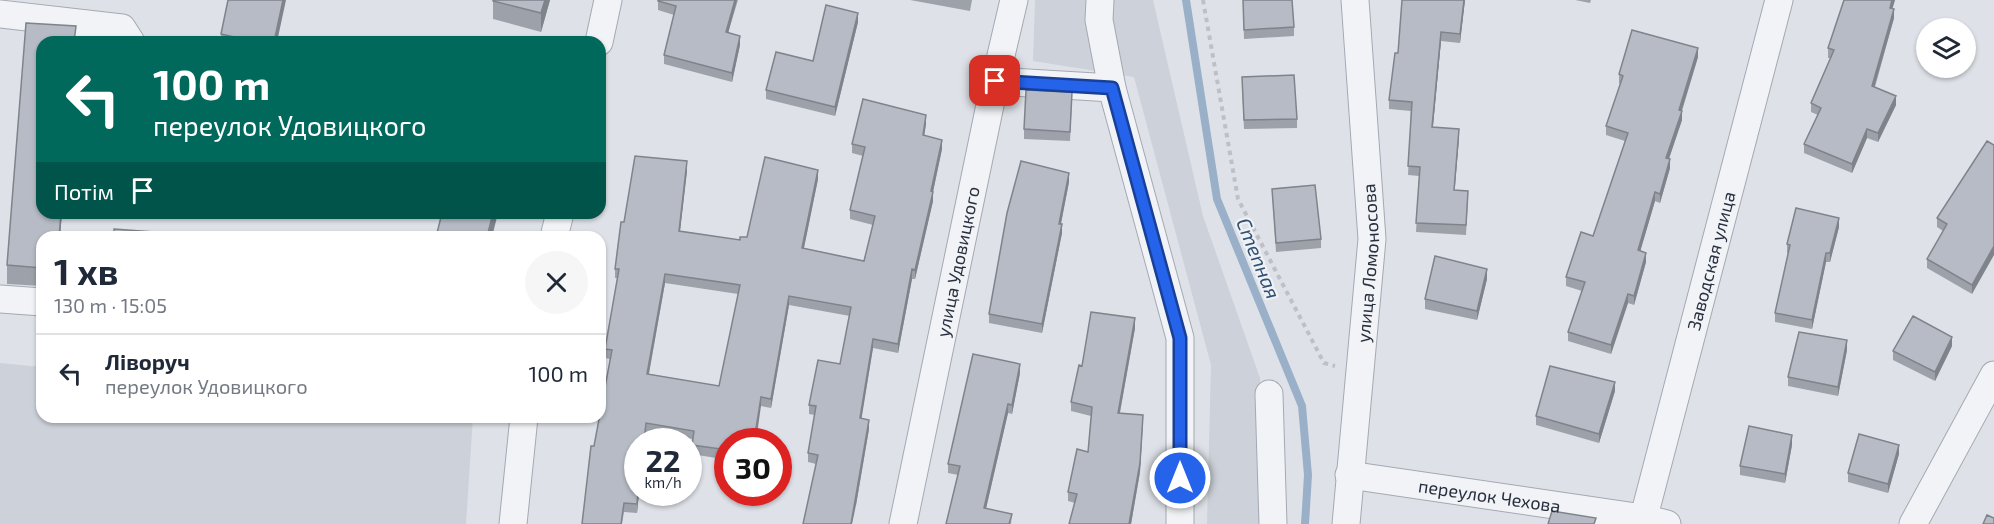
<!DOCTYPE html>
<html lang="uk">
<meta charset="utf-8">
<style>
body{margin:0;font-family:"Exo 2",sans-serif;background:#f6f6f7;color:#1f2937;height:100vh;display:flex;flex-direction:column;font-size:22px;white-space:nowrap}
*{box-sizing:border-box;margin:0}
p{font-size:20px;color:#747a83}
.icon{flex:none;width:33px;height:33px;fill:none;stroke:currentColor;stroke-width:2;stroke-linecap:round;stroke-linejoin:round}
.map{position:relative;flex:1;overflow:hidden}
.drawer{position:absolute;left:36px;top:231px;width:570px;height:192px;display:flex;flex-direction:column;background:#fff;border-radius:18px;box-shadow:0 2px 4px #0004}
.drawer>*{flex:none}
.guide{position:absolute;left:36px;top:36px;width:570px;height:183px;border-radius:18px;box-shadow:0 2px 4px #0004;background:#00695c;color:#fff;overflow:hidden}
.tools{position:absolute;left:1916px;top:18px;display:grid;gap:12px}
.tools a{display:grid;place-items:center;width:60px;height:60px;border-radius:50%;background:#fff;box-shadow:0 2px 4px #0004;font-size:30px}
.speed{position:absolute;left:624px;top:428px;display:flex;gap:12px;font-size:30px;font-weight:700;text-align:center}
.speed>*{display:grid;place-content:center;width:78px;height:78px;border-radius:50%;background:#fff;box-shadow:0 2px 4px #0004;line-height:1}
.speed small{font-size:15px;font-weight:400}
.speed .limit{border:9px solid #d22;background:#fff;color:#111}
.pin{position:absolute;display:grid;place-items:center;width:51px;height:51px;color:#fff;margin:-26px;border-radius:12px;box-shadow:0 3px 9px #0006}
.me{position:absolute;width:66px;margin:-33px;rotate:0deg;stroke-linejoin:round;filter:drop-shadow(0 0 4px #0008)}
.turn{display:flex;align-items:center;gap:21px;height:126px;padding:0 18px;font-size:27px}
.turn .icon{width:78px;height:78px;stroke-width:2.5}
.turn b{display:block;font-size:42px;line-height:51px}
.then{display:flex;align-items:center;height:57px;padding:0 18px;background:#0003;gap:12px;font-size:22px}
.round{display:grid;place-items:center;flex:none;width:63px;height:63px;border-radius:32px;background:#f6f6f7}
.overview{display:flex;align-items:center;justify-content:space-between;height:102px;padding:0 18px}
h1{font-size:36px;font-weight:700;line-height:45px}
ul{padding:0;list-style:none}
li{display:flex;align-items:center;gap:18px;height:78px;padding:0 18px;border-top:2px solid #e0e1e3}
li div{flex:1}
li b{display:block;font-size:22px}
li em{font-style:normal}
.map>svg:first-child{display:block}
</style>
<div class="map">
<svg width="1994" height="524" viewBox="0 0 1994 524">
<rect width="100%" height="100%" fill="#dee2e8"/>
<path fill="#ccd1da" d="M1035 0H1153L1203 216 1260 378 1262 524H1207L1211 365 1134 77 1033 61Z
M0 363 42 367V417H473L466 524H0Z"/>
<g fill="none" stroke-linecap="round" stroke-linejoin="round">
<path stroke="#99b0c8" stroke-width="8" d="M1186 0 1217 199 1302 406 1308 475 1305 524"/>
<g stroke="#a4a9b2" stroke-width="29">
<g id="minor">
<path d="M1100 0 1099 20 1112 88"/>
<path d="M0 14 122 28 131 42"/>
<path d="M599 42 608 0"/>
<path d="M995 81 1112 88 1180 338V524"/>
<path d="M554 237 560 213"/>
<path d="M0 299 42 302"/>
<path d="M1269 394 1273 524"/>
<path id="s1" d="M1349 475 1643 518 1667 524"/>
<path d="M513 524 524 417"/>
<path id="s2" d="M903 524 995 81 1014 0"/>
<path id="s3" d="M1346 524 1372 239 1355 0"/>
<path id="s4" d="M1642 524 1779 0"/>
<path d="M1913 524 1994 375"/>
</g>
</g>
<path stroke="#bdc0c6" stroke-width="4" stroke-dasharray="4.5 4.5" stroke-linecap="butt" d="M1203 0 1238 199 1324 363 1335 366"/>
<use href="#minor" stroke="#f1f3f6" stroke-width="27"/>
</g>
<path fill="#9da1a9" fill-rule="evenodd" d="M493 0H550L541 32 493 19Z
M658 0H738L728 33 740 45 732 82 664 64V55L674 15 658 10Z
M910 0H972L970 11Z
M1243 0 1294 27V36L1244 39Z
M1465 0 1460 43 1441 41 1433 127 1459 138 1454 190 1468 200 1466 235 1416 232 1419 176 1408 175 1411 111 1389 109V100L1398 53Z
M1575 0H1591L1590 3Z
M1844 0H1895L1892 8 1894 18 1875 87 1896 105 1878 142 1867 138 1852 173 1804 153V144L1818 115 1811 112V103L1831 58H1828V48Z
M858 22 835 116 766 99V90L813 61Z
M221 34 277 42H221Z
M76 42 60 237H42V286L7 284V265Z
M1698 57 1682 111V120L1669 159 1670 168 1660 203 1655 201 1640 251 1646 262 1634 305 1628 303 1611 354 1568 341V332L1582 291 1566 286V277L1593 236 1625 141 1606 135V126L1620 84 1619 83V74Z
M1242 86 1297 119V128L1244 129Z
M1072 101 1070 141 1024 139V129Z
M926 124 924 135 942 149 933 192V201L915 279H912L898 353 873 348 861 419 869 429 856 505 816 464 808 462V453L815 415 809 414V405L840 364 850 316 789 305 771 408 761 406 728 441V460L692 454 693 439 646 432 637 513 624 512 622 524H582L610 359 605 358V349L618 278H615V269L624 222 687 171 680 231 740 240 747 237 818 179 804 248 864 261 873 225 850 219V210L863 156 852 153V144ZM665 283 738 294 719 386 649 374Z
M1987 141 1972 294 1927 268V259L1943 231 1937 227V218Z
M1069 182 1061 224 1062 233 1042 333 989 323V314Z
M1272 189 1321 239V248L1276 252Z
M1839 227 1830 262H1826L1812 329 1775 322V313L1788 253H1787V244Z
M1487 279 1477 320 1425 309V299Z
M1135 328 1120 413 1143 424 1140 472 1131 524H1069L1075 503 1068 501V492L1088 452 1091 416 1071 411V402L1082 366Z
M1952 346 1935 381 1893 360V351Z
M1847 350 1838 396 1788 386V377Z
M1020 373 1012 414 1008 413 986 509 1012 514 1011 524H946L958 475 948 473V464Z
M1615 391 1599 443 1536 425V416Z
M1792 445 1785 483 1740 475V466Z
M1899 454 1888 493 1848 482V473Z"/>
<path fill="#7f838a" d="M283 0H286L277 42H274Z
M545 0H550L541 32V13Z
M735 0H737L726 41V32Z
M1464 0H1465L1460 43V34Z
M1892 0H1895L1890 17V8Z
M1894 9V18L1872 95V86Z
M858 13V22L835 116V107Z
M1441 32V41L1432 136V127Z
M740 36V45L732 82V73Z
M1698 48V57L1679 119V110Z
M1896 96V105L1878 142V133Z
M1682 111V120L1666 167V158Z
M926 115V124L923 144V135Z
M1459 129V138L1454 199V190Z
M1867 129V138L1852 173V164Z
M942 140V149L931 201V191Z
M1670 159V168L1660 203V194Z
M687 161V171L679 240V231Z
M818 170V179L802 257V248Z
M1069 173V182L1059 233V224Z
M933 192V201L915 279V270Z
M1655 192V201L1638 259V250Z
M61 213H62L60 237H59Z
M493 213H498L492 237H487Z
M1839 218V227L1830 262V253Z
M1062 224V233L1042 333V324Z
M1994 246V255L1972 294V285Z
M1646 253V262L1634 305V296Z
M1826 253V262L1812 329V320Z
M912 269V279L898 353V344Z
M1487 269V279L1477 320V311Z
M665 274V283L647 383V374Z
M1628 294V303L1611 354V345Z
M789 296V305L771 408V399Z
M1135 318V328L1118 422V413Z
M1952 337V346L1935 381V372Z
M873 339V348L860 428V418Z
M1847 340V350L1838 396V387Z
M1020 364V373L1012 414V405Z
M1615 382V391L1599 443V434Z
M761 397V406L756 441H754Z
M1008 404V413L984 517V508Z
M1143 415 1140 472 1131 524H1129Z
M869 420V429L856 505 852 524H851Z
M1792 435V445L1785 483V474Z
M1899 445V454L1888 493V484Z
M638 492H639L637 513V504Z"/>
<path fill="#b6bbc5" stroke="#7f838a" stroke-width="1.5" fill-rule="evenodd" d="M228 0H283L274 42H256L221 34Z
M493 0H545L541 13 493 1Z
M658 0H735L726 32 740 36 732 73 664 55 676 6 658 1Z
M1243 0H1292L1294 27 1244 30Z
M1402 0H1464L1460 34 1441 32 1432 127 1459 129 1454 190 1468 191 1466 225 1416 223 1420 167 1408 166 1412 102 1389 100 1395 53H1398Z
M1844 0H1892L1890 8 1894 9 1872 86 1896 96 1878 133 1867 129 1852 164 1804 144 1821 108 1811 103 1834 50 1828 48Z
M826 5 858 13 835 107 766 90 776 52 813 61Z
M26 23 76 26 74 42H42V213H61L59 237H42V268L7 265Z
M1632 30 1698 48 1679 110 1682 111 1666 158 1670 159 1660 194 1655 192 1638 250 1646 253 1634 296 1628 294 1611 345 1568 332 1585 282 1566 277 1581 232 1593 236 1628 133 1606 126 1623 76 1619 74Z
M1294 75 1297 119 1244 120 1242 77Z
M1026 90 1072 92 1070 132 1024 129Z
M863 99 926 115 923 135 942 140 931 191 933 192 915 270 912 269 898 344 873 339 860 418 869 420 851 524H803L818 455 808 453 816 406 809 405 818 360 840 364 851 307 789 296 771 399 761 397 754 441H728V450L692 445 694 431 646 423 644 441H638V492L637 504 624 503 621 524H582L591 446H594L612 350 605 349 619 269H615L621 222H624L635 156 687 161 679 231 740 240V237H747L765 157 818 170 802 248 864 261 875 216 850 210 865 147 852 144ZM665 274 740 285 719 386 647 374Z
M1987 141 1994 145V246L1972 285 1927 259 1947 224 1937 218Z
M1021 161 1069 173 1059 224H1062L1042 324 989 314 1007 213Z
M1315 185 1321 239 1276 243 1272 189Z
M1796 208 1839 218 1830 253H1826L1812 320 1775 313 1790 245 1787 244Z
M442 213H493L487 237H436Z
M114 229 222 237H114Z
M1435 256 1487 269 1477 311 1425 299Z
M1091 312 1135 318 1118 413 1143 415 1140 463 1129 524H1069L1077 494 1068 492 1077 449 1088 452 1092 407 1071 402 1079 365 1082 366Z
M1913 316 1952 337 1935 372 1893 351Z
M1799 332 1847 340 1838 387 1788 377Z
M973 354 1020 364 1012 405 1008 404 984 508 1012 514 1009 524H946L960 466 948 464Z
M1550 366 1615 382 1599 434 1536 416Z
M1749 426 1792 435 1785 474 1740 466Z
M1859 434 1899 445 1888 484 1848 473Z
M1552 511 1596 518 1594 524H1548Z
M1987 515 1994 518V524H1983Z"/>
<g fill="none" stroke-linecap="round" stroke-linejoin="round">
<g stroke="#184099" stroke-width="15">
<path id="route" d="M995 81 1112 88 1180 338V478"/>
</g>
<use href="#route" stroke="#2563eb" stroke-width="10"/>
</g>
<g text-anchor="middle" dominant-baseline="central" stroke-width="4.5" stroke-linejoin="round" paint-order="stroke">
<g font-size="18" fill="#28303f" stroke="#eef1f5">
<text stroke="none"><textPath href="#s2" startOffset="268">улица Удовицкого</textPath></text>
<text stroke="none"><textPath href="#s3" startOffset="262">улица Ломоносова</textPath></text>
<text stroke="none"><textPath href="#s4" startOffset="272">Заводская улица</textPath></text>
<text stroke="none"><textPath href="#s1" startOffset="142">переулок Чехова</textPath></text>
</g>
<g font-size="20" font-style="italic" fill="#324f72" stroke="#eef1f5">
<text transform="translate(1259 258) rotate(68)">Степная</text>
</g>
</g>
</svg>
<div class="tools">
<a><svg class="icon" aria-label="layers" viewBox="0 0 24 24"><path d="M12 4l9 5-9 5-9-5zM3 14l9 5 9-5"/></svg></a>
</div>
<div class="speed"><div>22<small>km/h</small></div><div class="limit">30</div></div>
<div class="pin" style="left:995px;top:81px;background:#d93025"><svg class="icon" aria-label="arrive" viewBox="0 0 24 24"><path d="M6 21V4h12l-3 4 3 4H6"/></svg></div>
<svg class="me" style="left:1180px;top:478px" viewBox="-20 -20 40 40"><circle r="17" fill="#2563eb" stroke="#fff" stroke-width="3"/><path d="M0-11L8 9 0 5-8 9z" fill="#fff"/></svg>
<div class="guide">
<div class="turn"><svg class="icon" aria-label="left" viewBox="0 0 24 24"><path d="M17 20v-9H6M10 6l-5 5 5 5"/></svg><div><b>100 m</b>переулок Удовицкого</div></div>
<div class="then">Потім<svg class="icon" aria-label="arrive" viewBox="0 0 24 24"><path d="M6 21V4h12l-3 4 3 4H6"/></svg></div>
</div>
<section class="drawer">
<div class="overview"><div><h1>1 хв</h1><p>130 m · 15:05</p></div><a class="round"><svg class="icon" aria-label="close" viewBox="0 0 24 24"><path d="M6 6l12 12M18 6L6 18"/></svg></a></div>
<ul>
<li><svg class="icon" aria-label="left" viewBox="0 0 24 24"><path d="M17 20v-9H6M10 6l-5 5 5 5"/></svg><div><b>Ліворуч</b><p>переулок Удовицкого</p></div><em>100 m</em></li>
</ul>
</section>
</div>
